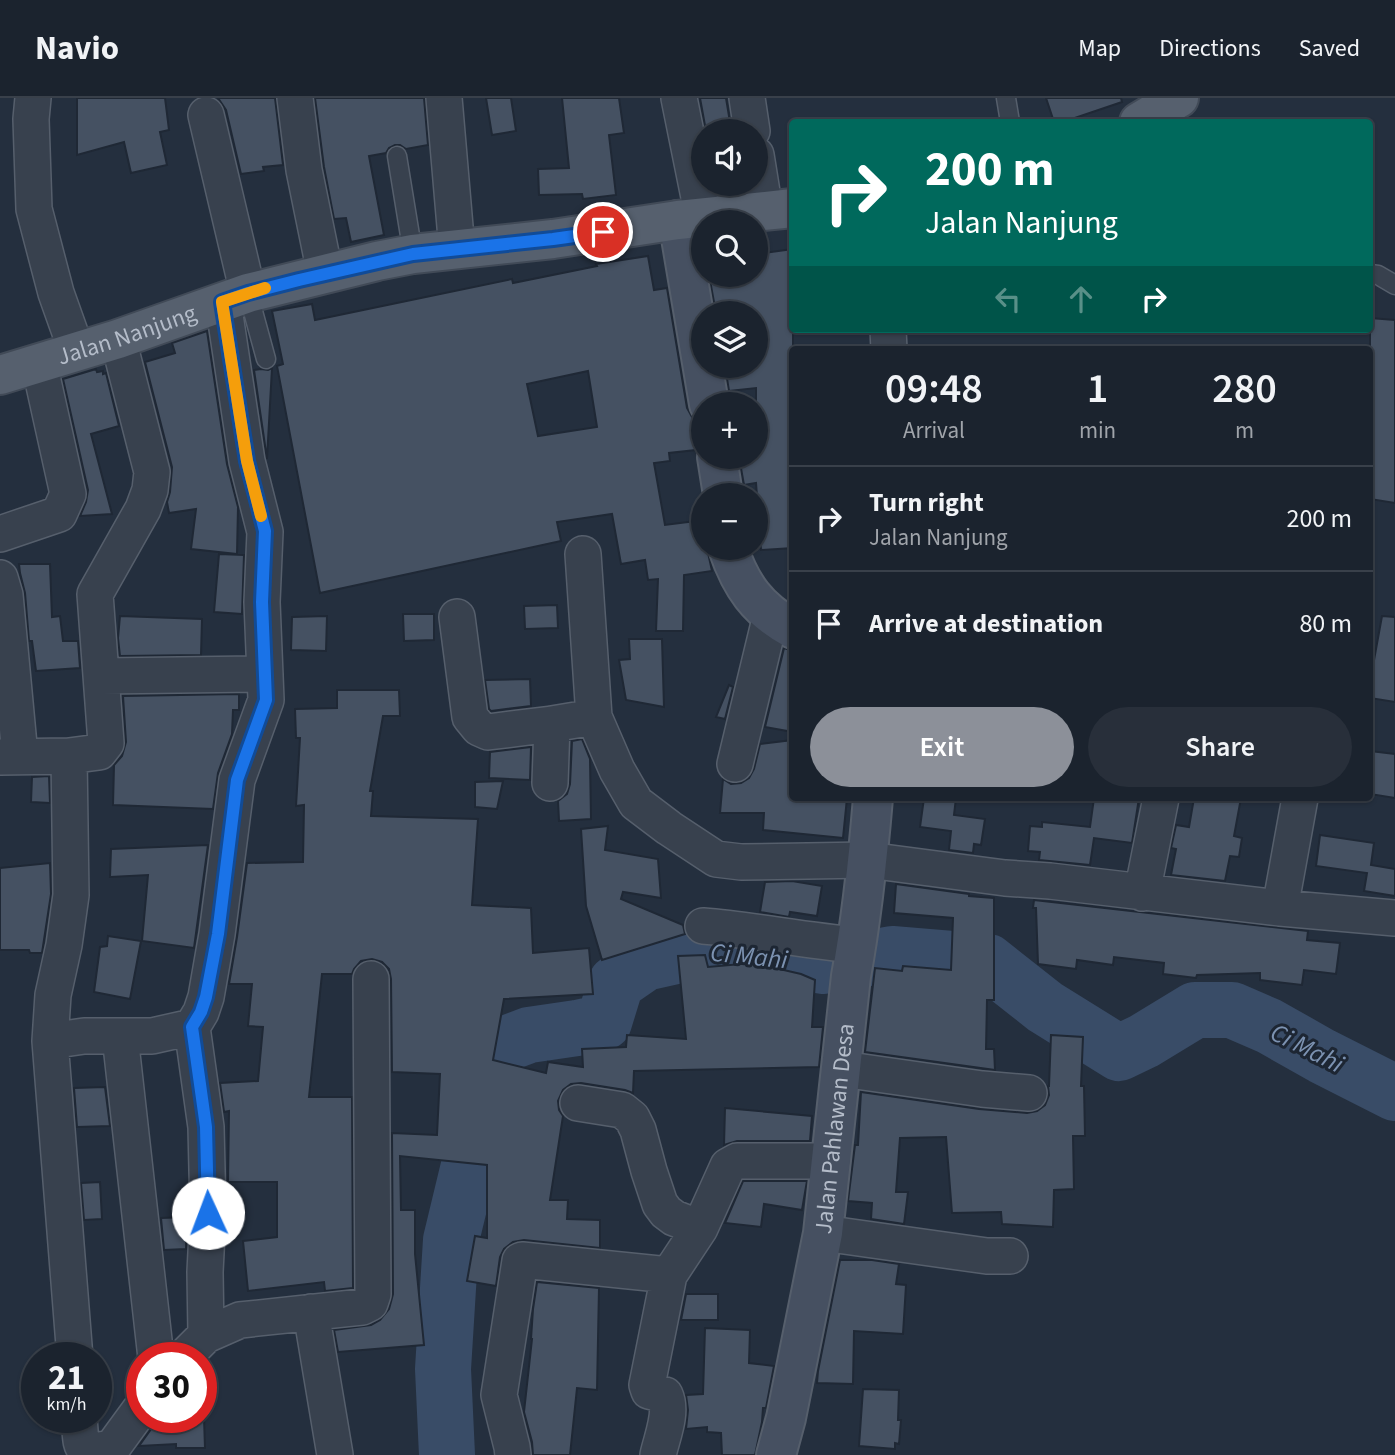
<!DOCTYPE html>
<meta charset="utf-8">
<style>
body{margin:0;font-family:"Source Sans 3",sans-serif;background:#282f3a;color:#f1f3f6;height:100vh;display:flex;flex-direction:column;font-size:26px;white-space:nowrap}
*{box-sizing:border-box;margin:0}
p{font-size:23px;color:#a0a4aa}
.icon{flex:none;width:38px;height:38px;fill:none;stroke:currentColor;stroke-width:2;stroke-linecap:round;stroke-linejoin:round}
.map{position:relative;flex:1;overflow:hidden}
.sheet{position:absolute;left:789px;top:248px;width:584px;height:455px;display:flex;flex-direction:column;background:#1b232e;border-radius:7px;box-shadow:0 2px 5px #0004,0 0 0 2px #39404a}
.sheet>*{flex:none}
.banner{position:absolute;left:789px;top:21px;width:584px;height:214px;border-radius:7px;box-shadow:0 2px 5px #0004,0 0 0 2px #39404a;background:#00695c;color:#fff;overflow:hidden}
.controls{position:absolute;left:691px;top:21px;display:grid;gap:14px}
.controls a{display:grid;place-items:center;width:77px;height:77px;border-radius:50%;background:#1b232e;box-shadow:0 2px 5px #0004,0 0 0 2px #39404a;font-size:35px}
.speed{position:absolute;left:21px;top:1244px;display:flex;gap:14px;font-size:35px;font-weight:700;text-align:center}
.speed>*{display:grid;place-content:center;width:91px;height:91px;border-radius:50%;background:#1b232e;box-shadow:0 2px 5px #0004,0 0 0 2px #39404a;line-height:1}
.speed small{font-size:18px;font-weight:400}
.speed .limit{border:10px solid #d22;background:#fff;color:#111}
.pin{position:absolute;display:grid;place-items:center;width:60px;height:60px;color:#fff;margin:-30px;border:4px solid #fff;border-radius:50%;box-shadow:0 2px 7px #0007}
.me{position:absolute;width:77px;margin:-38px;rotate:358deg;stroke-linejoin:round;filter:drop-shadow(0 0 5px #0008)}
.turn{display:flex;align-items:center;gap:24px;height:147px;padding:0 21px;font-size:32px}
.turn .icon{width:91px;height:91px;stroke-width:2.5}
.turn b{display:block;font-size:49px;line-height:60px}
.lanes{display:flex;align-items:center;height:66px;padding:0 21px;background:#0003;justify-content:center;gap:35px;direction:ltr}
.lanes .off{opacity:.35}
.eta{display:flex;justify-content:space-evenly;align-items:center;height:119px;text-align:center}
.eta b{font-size:42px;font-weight:600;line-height:49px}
.primary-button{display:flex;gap:14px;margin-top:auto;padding:14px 21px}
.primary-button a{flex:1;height:80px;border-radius:42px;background:#8c9099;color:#fff;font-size:28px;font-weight:600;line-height:80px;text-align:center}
.primary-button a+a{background:#282f3a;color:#f1f3f6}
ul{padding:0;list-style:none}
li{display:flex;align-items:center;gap:21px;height:105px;padding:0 21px;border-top:2px solid #39404a}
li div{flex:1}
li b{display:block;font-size:26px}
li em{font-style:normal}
header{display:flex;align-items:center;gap:42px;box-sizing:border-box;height:98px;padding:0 35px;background:#1b232e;border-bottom:2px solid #39404a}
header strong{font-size:33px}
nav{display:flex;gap:38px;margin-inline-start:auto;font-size:24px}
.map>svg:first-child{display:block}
</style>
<header>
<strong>Navio</strong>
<nav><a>Map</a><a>Directions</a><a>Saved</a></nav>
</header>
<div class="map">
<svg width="1395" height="1357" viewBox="0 0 1395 1357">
<rect width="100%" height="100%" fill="#242f3e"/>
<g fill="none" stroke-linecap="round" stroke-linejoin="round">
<path stroke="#394c67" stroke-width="56" d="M447 1357 443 1271 451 1142 478 1030 482 978 497 949 529 937 577 930 604 924 616 885 645 865 712 850 824 868 892 856 988 864 1045 909 1119 955 1144 943 1195 912H1232L1269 928 1322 958 1395 995"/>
</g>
<path fill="#455162" stroke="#1f2835" stroke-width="2" fill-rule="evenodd" d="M77 0H165L169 32 160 34 167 67 131 75 124 44 77 57Z
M218 0H275L283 67 263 69 264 73 241 76 226 12Z
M315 0H424L428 47 406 51 400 47H395L389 50 386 55 369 58 384 137 351 144 346 120 334 121 324 69Z
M486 0H511L516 33 492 37Z
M562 0H619L624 35 609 37 616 97 583 101 582 96 539 97 538 71 569 70Z
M700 0H726L731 30 720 33H706Z
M1046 0H1121L1122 4 1063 24H1054Z
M793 151V450L761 452 756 385 744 387 739 359H756V290L729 293 725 268H756V215H716L709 177H756V156Z
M648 158 654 192 667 190 687 310 692 319 695 322 698 349 696 352 669 355 670 363 654 365 665 427 704 422V450H707L712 473 684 477 683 533H656L658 481 648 482 645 462 621 466 612 416 557 424 561 443 320 495 277 268 283 266 272 213 312 206 315 222 512 181 513 185 597 168 596 166ZM588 273 597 329 538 338 527 286Z
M1370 220 1395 222V405L1370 401Z
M207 233 227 366 238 409 237 456 191 451 196 411 169 415 167 404 170 394 172 369 145 264 175 255 172 245Z
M272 270 267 361 254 272 261 271 268 272Z
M96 271 97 274 103 273V276L106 275 119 328 91 336 112 416 80 418 86 404 88 392 63 281Z
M219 456 244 457 242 516 214 514Z
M19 466H50L52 519 60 518 63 543H78L80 570 36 573 32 543H29L25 495 20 475Z
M557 507 558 530 525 531 524 508Z
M403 516H434V542L404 543Z
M120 518 202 521 201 557 120 558 118 540Z
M327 518 326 553 291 552 292 519Z
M1382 518 1395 519V604L1370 600V584Z
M629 541H662L664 609 626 602 619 562 630 561Z
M784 550 793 553V634L765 629Z
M530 581 531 608 491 613 489 611 485 582Z
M729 587 733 589 725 621 716 619Z
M337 592H399L400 618H383L370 693H373L371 718 478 721 472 807 531 810 533 855 589 850 593 896 504 901 493 962 546 975 548 964 583 969 582 951 626 949 627 937 686 941 678 858 705 857 708 869 753 865 801 876 815 882 812 929H823L819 969 634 973 633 995 625 992 581 985 571 986 563 992 558 1003 559 1012 563 1018 550 1102H568L567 1121 600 1122V1150L524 1142 513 1144 504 1151 500 1159 496 1188 467 1183 475 1138 487 1140V1067L400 1058 401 1112H415V1156L424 1247 338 1254 334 1232 371 1227 380 1222 389 1211 393 1196 392 1035 437 1037 440 976 392 974 391 881 389 871 382 864 372 861 361 863 354 871 352 876H322L309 999H352L353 1190 325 1193 324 1184 248 1193 243 1143 277 1139V1084H228L229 1013 224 1014 220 985 258 983 263 929 248 928 252 886H229L237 839 247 765 303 764 304 707 296 708 300 640H296L295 611 337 610Z
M239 596V612H233L232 636 218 675 213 711 113 707 114 667 122 658 126 644 123 598Z
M582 641 590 661 591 721 559 723 558 703 567 696 570 686 572 643Z
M793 642V700H847L843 740 763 732 764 715H720L723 681 731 686 741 685 749 680 754 671 760 646Z
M531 649 530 682 489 680 490 654Z
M1370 653 1395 656V700L1370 696Z
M49 678 50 705 31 704 32 679Z
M503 683 497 711 475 709V684Z
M924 700H956L954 717 985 721 981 747 974 746 973 755 949 752 951 733 920 729Z
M1094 700H1139L1132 745 1094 740 1090 767 1039 762 1040 754 1028 753 1030 728 1042 729V724L1090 729Z
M1194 700H1241L1234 738 1242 740 1239 759 1230 758 1225 783 1171 777 1176 751 1171 750 1176 727 1189 729Z
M608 728 605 752 658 761 661 800 623 794 621 801 683 827 685 836 602 862 586 808 581 731Z
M1320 737 1374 745 1371 767 1395 771V798L1364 793 1367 775 1316 768Z
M208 747 194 850 142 843 148 777 110 779 111 751Z
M50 765 51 796 42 855H30L29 852H0V770Z
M792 783 822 788 817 818 790 814 789 819 760 814 765 784Z
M896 786 969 796V798L994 800V902H987L986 951H994L995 972 865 954 875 870 902 873 903 868 951 872 953 820 894 815Z
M1034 802 1308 833 1307 842 1340 845 1336 876 1304 872 1302 887 1260 882V875L1197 877 1196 880 1163 876 1164 865 1114 859 1113 867 1077 862 1076 871 1038 866 1036 810H1033Z
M108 838 141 843 130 901 94 894 100 849 107 848Z
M1051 937 1083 939 1081 988H1084L1085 1038H1073L1074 1091 1054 1092 1053 1129 1002 1126 1001 1114 952 1115 946 1039 900 1040 896 1094H908L904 1126 871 1121 872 1105 848 1103 855 1047H858L861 994 979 1011 1027 1015 1037 1013 1045 1007 1049 997 1048 988H1049Z
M105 989 110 1028 77 1029 74 990Z
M725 1010 812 1018 810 1043H811H737L724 1047Z
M743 1083H807L802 1112 764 1106 761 1129 725 1125Z
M100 1084 102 1121 84 1122 81 1085Z
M187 1119 186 1151 164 1152 161 1120Z
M840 1162H872L899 1166 896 1186 906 1187 903 1236 854 1233 853 1286 817 1285 818 1273Z
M537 1184 599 1190 597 1292 577 1290 570 1357H533L532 1344 524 1314 532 1241H531L533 1211Z
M686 1196H718V1222H681Z
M705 1230 750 1232 749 1265 774 1268 766 1310H763L762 1324 755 1357H722L721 1335 707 1334V1329L686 1331 688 1312 686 1297 703 1296Z
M863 1291 899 1292 898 1322H901L899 1346 895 1345V1351L859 1348Z
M159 1320H204L205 1350H176V1346L139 1348Z"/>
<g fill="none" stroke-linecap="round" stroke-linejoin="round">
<g stroke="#565f6c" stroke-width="21">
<path id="lane" d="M1006 0 1010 24
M397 58 413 156
M1370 176 1378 177 1395 187
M248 195 266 261"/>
</g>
<g stroke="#565f6c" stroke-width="38">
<path id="street" d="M33 0 31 21 34 111 56 195 77 254
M295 0 304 72 325 175
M444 0 457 152
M679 0 703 119
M747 0 752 33
M206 17 248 195
M756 57 765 113
M888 231 889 252
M0 436 59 416 68 396 39 265
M583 456 594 619 617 672 636 705 669 730 716 761 741 764 868 762 1005 780 1050 783 1280 810 1395 820
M0 480 5 497 20 658
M457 519 470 619 479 630 488 634 552 626 594 619
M102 578 265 576
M69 658 71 797 64 847 53 897 50 943 75 1260
M0 659 69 658 99 654 106 645 95 496 143 411 150 392 152 374 118 241
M735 666 771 517
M550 685 552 626
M1142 795 1161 700
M1280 810 1300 700
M703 828C754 832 805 843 857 847
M192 929 206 1029 208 1115 205 1174 206 1237
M120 938 156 1260
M50 943 84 938H152L192 929 201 914 206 899 217 836 237 682 266 602 262 504 265 434 247 363 223 204
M842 971 982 991 1029 995
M578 1005 622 1012 632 1020 638 1032 649 1073 660 1106 666 1114 674 1120 700 1130
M823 1135 987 1158H1010
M311 1214 335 1357
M183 1260 206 1237 240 1222 362 1209 370 1205 373 1196 371 881
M79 1320C82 1351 77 1357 112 1350L142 1309
M513 1357 512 1349 499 1297 520 1163 522 1162 669 1177
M658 1357C662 1339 673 1314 665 1297L649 1293 647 1287 669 1177 700 1130 728 1068 737 1063H832"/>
</g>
<g stroke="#565f6c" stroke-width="42">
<g id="secondary">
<path d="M678 122 709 306"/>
<path d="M717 359 723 397"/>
<path d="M728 450C741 488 757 511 793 531"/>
<path id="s1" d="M776 1357 786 1320 823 1135 851 878C862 819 868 760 873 700"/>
</g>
</g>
<g stroke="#414a57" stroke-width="42">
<g id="primary">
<path d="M1139 24 1179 0"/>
<path id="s2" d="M0 277 118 241 248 195 377 163 413 156 553 141 678 122 793 110"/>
</g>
</g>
<use href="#lane" stroke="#38414e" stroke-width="18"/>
<use href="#street" stroke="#38414e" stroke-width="35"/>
<use href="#secondary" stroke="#465061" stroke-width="38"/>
<use href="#primary" stroke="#56606e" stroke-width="38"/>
</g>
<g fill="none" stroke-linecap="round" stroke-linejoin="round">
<g stroke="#114b97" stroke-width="18">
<path id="route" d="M208 1115 206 1029 192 929 201 914 206 899 218 836 237 682 266 602 262 504 265 433 247 363 222 204 248 195 299 182 413 156 553 141 603 134"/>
</g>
<use href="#route" stroke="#1a73e8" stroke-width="12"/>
<path stroke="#f59e0b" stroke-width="12" d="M261 418 247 363 222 204 265 190"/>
</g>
<g text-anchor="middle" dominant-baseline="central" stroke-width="6" stroke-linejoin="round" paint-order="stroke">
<g font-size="24" fill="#b4bcc9" stroke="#1d2633">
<text stroke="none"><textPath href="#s2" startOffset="133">Jalan Nanjung</textPath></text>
<text stroke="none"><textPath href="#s1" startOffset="332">Jalan Pahlawan Desa</textPath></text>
</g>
<g font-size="26" font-style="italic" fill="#7c92b1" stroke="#1d2633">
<text transform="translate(749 858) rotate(6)">Ci Mahi</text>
<text transform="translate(1307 950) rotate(27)">Ci Mahi</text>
</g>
</g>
</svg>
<div class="controls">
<a><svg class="icon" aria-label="sound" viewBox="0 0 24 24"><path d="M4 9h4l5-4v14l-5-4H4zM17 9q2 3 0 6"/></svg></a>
<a><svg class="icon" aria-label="search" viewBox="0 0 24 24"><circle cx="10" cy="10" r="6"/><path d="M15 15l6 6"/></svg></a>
<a><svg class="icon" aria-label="layers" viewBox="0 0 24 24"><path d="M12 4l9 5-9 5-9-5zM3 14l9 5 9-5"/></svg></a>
<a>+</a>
<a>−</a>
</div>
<div class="speed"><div>21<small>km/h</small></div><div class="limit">30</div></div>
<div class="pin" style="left:603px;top:134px;background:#d93025"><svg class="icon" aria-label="arrive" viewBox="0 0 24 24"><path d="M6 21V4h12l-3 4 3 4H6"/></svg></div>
<svg class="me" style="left:208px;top:1115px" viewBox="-20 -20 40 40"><circle r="19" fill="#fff"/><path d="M0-13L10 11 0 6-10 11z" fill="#1a73e8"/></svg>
<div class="banner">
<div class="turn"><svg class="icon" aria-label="right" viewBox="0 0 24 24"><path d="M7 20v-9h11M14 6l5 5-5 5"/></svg><div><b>200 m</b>Jalan Nanjung</div></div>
<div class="lanes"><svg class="icon off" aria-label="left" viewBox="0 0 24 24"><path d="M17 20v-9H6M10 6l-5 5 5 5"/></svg><svg class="icon off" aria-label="ahead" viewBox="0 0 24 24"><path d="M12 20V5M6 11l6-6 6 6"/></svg><svg class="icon" aria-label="right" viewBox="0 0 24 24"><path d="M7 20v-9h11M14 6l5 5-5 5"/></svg></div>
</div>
<section class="sheet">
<div class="eta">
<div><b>09:48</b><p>Arrival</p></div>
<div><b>1</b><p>min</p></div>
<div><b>280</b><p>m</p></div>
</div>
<ul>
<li><svg class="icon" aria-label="right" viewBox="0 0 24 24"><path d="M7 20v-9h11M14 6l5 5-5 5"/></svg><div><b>Turn right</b><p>Jalan Nanjung</p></div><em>200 m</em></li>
<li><svg class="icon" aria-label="arrive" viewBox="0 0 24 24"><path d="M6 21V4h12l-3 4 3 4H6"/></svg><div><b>Arrive at destination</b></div><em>80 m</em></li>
</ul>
<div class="primary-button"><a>Exit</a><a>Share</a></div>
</section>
</div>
